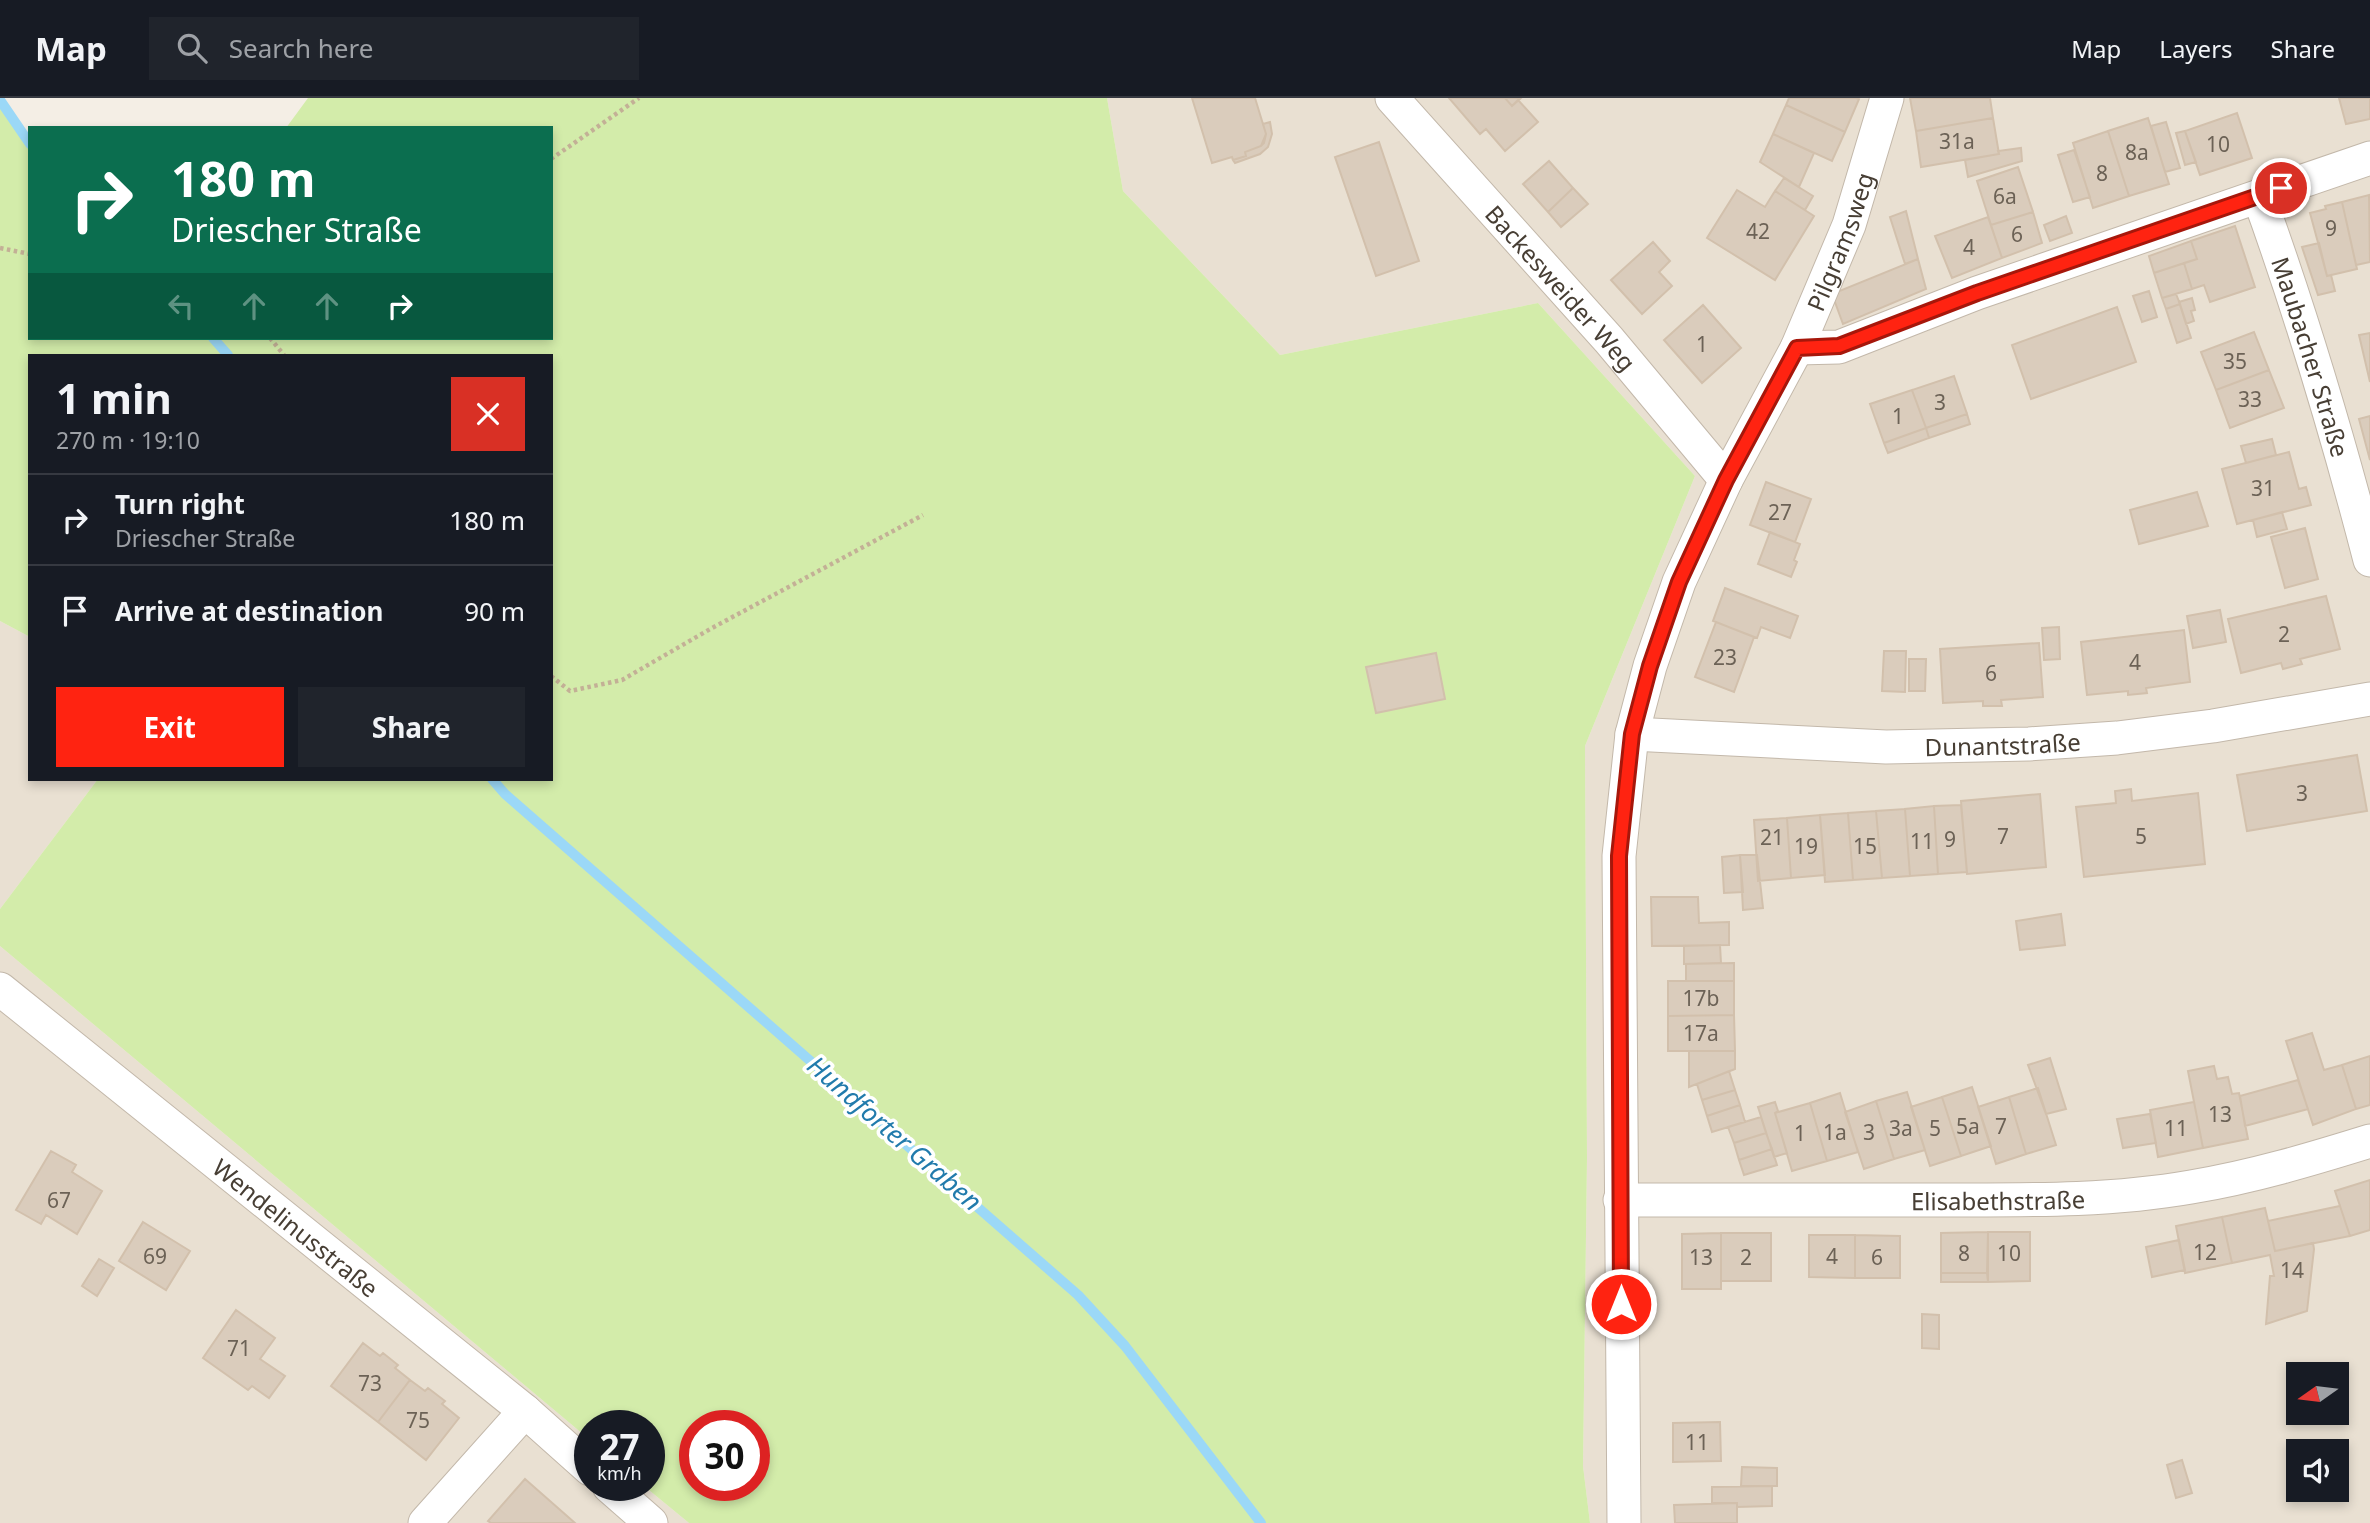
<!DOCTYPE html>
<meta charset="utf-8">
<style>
body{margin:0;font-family:"Noto Sans",sans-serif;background:#20242c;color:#f1f3f6;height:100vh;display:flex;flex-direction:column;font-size:26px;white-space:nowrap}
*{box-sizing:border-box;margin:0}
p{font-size:23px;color:#9ea1a6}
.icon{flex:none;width:38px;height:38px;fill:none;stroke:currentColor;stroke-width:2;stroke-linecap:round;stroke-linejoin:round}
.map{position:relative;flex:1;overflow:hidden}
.panel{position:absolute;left:28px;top:256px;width:525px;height:427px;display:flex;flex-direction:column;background:#171b24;border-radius:0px;box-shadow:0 4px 10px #0003}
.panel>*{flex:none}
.guide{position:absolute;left:28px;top:28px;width:525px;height:214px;border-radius:0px;box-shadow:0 4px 10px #0003;background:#0b6e4f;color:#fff;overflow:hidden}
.needle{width:46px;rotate:256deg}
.controls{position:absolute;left:2286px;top:1264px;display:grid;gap:14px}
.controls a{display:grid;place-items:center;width:63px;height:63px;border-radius:0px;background:#171b24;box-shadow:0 4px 10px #0003;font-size:35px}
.speed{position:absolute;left:574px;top:1312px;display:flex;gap:14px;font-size:35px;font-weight:700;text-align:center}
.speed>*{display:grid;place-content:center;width:91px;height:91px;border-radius:50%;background:#171b24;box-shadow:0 4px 10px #0003;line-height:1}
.speed small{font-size:18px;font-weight:400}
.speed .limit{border:10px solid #d22;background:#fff;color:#111}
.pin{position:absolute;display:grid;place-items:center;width:60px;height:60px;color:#fff;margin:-30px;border:4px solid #fff;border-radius:50%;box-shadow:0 2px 7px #0007}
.me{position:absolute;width:77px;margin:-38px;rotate:0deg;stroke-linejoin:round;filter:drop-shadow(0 0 5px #0008)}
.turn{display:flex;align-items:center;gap:24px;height:147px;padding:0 28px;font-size:32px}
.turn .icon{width:91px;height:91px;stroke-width:2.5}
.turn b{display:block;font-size:49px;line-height:60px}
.lanes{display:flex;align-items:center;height:66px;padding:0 28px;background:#0003;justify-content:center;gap:35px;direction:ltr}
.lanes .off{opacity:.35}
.round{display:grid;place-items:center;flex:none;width:74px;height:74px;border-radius:0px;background:#20242c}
.summary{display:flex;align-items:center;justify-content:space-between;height:119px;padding:0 28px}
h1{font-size:42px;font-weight:700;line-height:52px}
.cta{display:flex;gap:14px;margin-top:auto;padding:14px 28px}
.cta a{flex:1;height:80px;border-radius:0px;background:#ff2311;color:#fff;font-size:28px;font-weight:700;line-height:80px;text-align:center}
.cta a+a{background:#20242c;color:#f1f3f6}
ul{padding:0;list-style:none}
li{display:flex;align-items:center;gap:21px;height:91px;padding:0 28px;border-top:2px solid #363941}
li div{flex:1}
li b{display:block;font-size:26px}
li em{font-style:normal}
header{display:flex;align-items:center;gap:42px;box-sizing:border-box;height:98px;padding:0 35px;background:#171b24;border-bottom:2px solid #363941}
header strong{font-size:33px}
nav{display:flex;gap:38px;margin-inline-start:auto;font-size:24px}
.search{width:490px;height:63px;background:#20242c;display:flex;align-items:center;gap:18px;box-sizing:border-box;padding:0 24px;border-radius:0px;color:#9ea1a6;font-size:26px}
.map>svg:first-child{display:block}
</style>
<header>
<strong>Map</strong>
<div class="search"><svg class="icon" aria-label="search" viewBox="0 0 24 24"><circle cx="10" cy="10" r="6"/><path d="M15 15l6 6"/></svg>Search here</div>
<nav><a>Map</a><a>Layers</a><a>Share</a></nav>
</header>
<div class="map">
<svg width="2370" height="1425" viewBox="0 0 2370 1425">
<rect width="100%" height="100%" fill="#f4eee5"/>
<path fill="#e9e0d2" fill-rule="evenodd" d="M1107 0H2370V1425H1590L1583 1368 1587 1060 1585 648 1695 378 1538 205 1280 257 1123 93ZM2298 1276H2336V1314H2298ZM2298 1353H2336V1391H2298Z
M0 523 30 539V681H98L0 811Z
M0 848 590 1342V1388H644L689 1425H0Z"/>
<path fill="#d3ecaa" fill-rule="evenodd" d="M0 0H3L22 40 30 47V240H551V30H286L308 0H1107L1123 93 1280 257 1538 205 1695 378 1585 648 1587 1060 1583 1368 1590 1425H689L644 1388H649V1328H590V1342L0 848V811L98 681H551V257H30V539L0 523ZM695 1328H754V1388H695Z"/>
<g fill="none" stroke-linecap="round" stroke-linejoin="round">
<path stroke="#9bd8f7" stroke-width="10" d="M0 2 30 46
M213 240 228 257
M492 681 505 696 1078 1197 1125 1248 1261 1425"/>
</g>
<path fill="#daccbc" stroke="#d2c0ac" stroke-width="2" d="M1192 0H1255L1266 36 1264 45 1261 48 1245 54 1246 58 1233 62 1232 59 1212 65Z
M1449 0H1505L1512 8 1518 2 1538 24 1505 53 1486 31 1480 36Z
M1505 0H1521L1512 8Z
M1789 0H1856L1859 1 1845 34 1786 7Z
M1910 0H1990L1993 20 1916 33Z
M2339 0H2370V21L2346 26Z
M1786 7 1845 34 1832 63 1773 36Z
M2237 15 2252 60 2200 77 2185 33Z
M1993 20 1999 56 1921 69 1916 33Z
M2148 20 2169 86 2129 98 2108 33Z
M1270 24 1272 36 1268 49 1260 56 1235 65 1233 62 1246 58 1245 54 1261 48 1266 36 1263 26Z
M2166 24 2180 70 2165 74 2151 28Z
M2108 33 2129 98 2093 110 2073 45Z
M2185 33 2196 64 2185 67 2176 35Z
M1773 36 1814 55 1799 89 1760 64Z
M1379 44 1419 163 1376 178 1335 59Z
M2021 50 2022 63 1968 79 1965 62 1999 56 1998 53Z
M2074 52 2090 99 2073 104 2058 57Z
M1549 63 1573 90 1548 114 1523 86Z
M2018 69 2033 114 1991 127 1977 83Z
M1784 80 1813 98 1805 112 1775 93Z
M1573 90 1588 106 1561 129 1548 114Z
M1737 92 1765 109 1775 93 1814 118 1775 182 1707 140Z
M2369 97 2370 164 2356 167 2342 104Z
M2342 104 2357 171 2327 178 2310 115 2326 111 2325 108Z
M1906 113 1918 161 1905 166 1890 119Z
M2033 114 2042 145 2002 160 1991 127Z
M2066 118 2072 135 2050 143 2044 127Z
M1988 119 2002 160 1952 180 1935 138Z
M2235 128 2255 189 2210 204 2204 187 2192 191 2184 165 2197 161 2191 143Z
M2191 143 2197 161 2154 175 2149 158Z
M1653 144 1670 163 1659 174 1672 188 1642 216 1611 182Z
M2319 145 2327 178 2331 177 2335 193 2318 197 2302 149Z
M1918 161 1926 191 1843 226 1832 196Z
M2184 165 2192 191 2162 200 2154 175Z
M2149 193 2157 219 2142 224 2133 198Z
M2176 196 2180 206 2166 211 2162 200Z
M2192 200 2195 212 2191 213 2194 223 2186 226 2179 204Z
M2180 206 2191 240 2177 245 2166 211Z
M1703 207 1741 250 1702 285 1664 242Z
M2117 209 2136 264 2031 301 2012 247Z
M2254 234 2269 272 2216 292 2201 254Z
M2370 235V284L2359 237Z
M2269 272 2284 310 2230 330 2216 292Z
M1954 278 1967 316 1926 330 1912 292Z
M1912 292 1926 330 1884 345 1870 306Z
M1967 316 1970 326 1929 340 1926 330Z
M2370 318V362L2359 321Z
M1926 330 1929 340 1888 355 1884 345Z
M2272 341 2276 357 2246 365 2241 348Z
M2289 354 2299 391 2306 389 2311 407 2237 426 2222 371Z
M1766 384 1811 401 1795 444 1750 427Z
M2197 394 2208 428 2139 446 2130 412Z
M2282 414 2287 431 2257 439 2253 422Z
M2305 430 2318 481 2285 490 2271 439Z
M1770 434 1800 446 1794 462 1797 464 1791 479 1758 466Z
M1725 490 1798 518 1790 540 1761 529 1757 540 1713 523Z
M2326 498 2340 551 2300 561 2302 566 2283 571 2281 565 2241 575 2228 521Z
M2220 512 2226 544 2193 550 2187 518Z
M1716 524 1754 539 1734 594 1695 579Z
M2059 529 2060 561 2044 562 2042 530Z
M2184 532 2190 584 2146 590 2147 595 2128 597V593L2087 597 2081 544Z
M2039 545 2043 599 2001 602 2002 608H1983V603L1943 605 1940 551Z
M1884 553H1906L1905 594 1882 593Z
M1436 555 1445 601 1376 615 1366 569Z
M1909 561H1926L1925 593H1909Z
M2357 657 2367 713 2247 733 2237 677Z
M2131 691 2132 703 2198 695 2205 766 2084 779 2076 709 2116 705 2115 693Z
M2040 696 2046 769 1967 776 1961 703Z
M1961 707 1967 774 1938 776 1934 708Z
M1934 708 1938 776 1910 778 1905 711Z
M1905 711 1910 778 1882 780 1876 713Z
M1876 713 1882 780 1853 782 1848 715Z
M1848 715 1853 782 1825 784 1820 717Z
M1820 717 1825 777 1791 780 1787 720Z
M1787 720 1791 780 1758 783 1754 722Z
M1740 757 1743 794 1724 795 1722 759Z
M1740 757H1757L1763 810 1743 812Z
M1651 799H1698L1699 825 1729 824V847L1652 848Z
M2061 816 2065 847 2020 852 2016 823Z
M1720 847 1721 865 1684 866V848Z
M1734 865V883H1686V866Z
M1668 883H1734V917L1668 918Z
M1734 917 1735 953H1668V918Z
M2312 935 2324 972 2342 967 2356 1011 2313 1027 2286 943Z
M1689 953H1735V971L1689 989Z
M2370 958V1007L2356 1011 2342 967Z
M2050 960 2066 1011 2046 1016 2028 967Z
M2214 968 2217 981 2228 979 2232 996 2239 995 2248 1041 2203 1050 2188 973Z
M1729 973 1735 992 1702 1002 1697 986Z
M2298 982 2308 1011 2245 1028 2240 998Z
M1972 989 1991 1048 1961 1058 1942 999Z
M2038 990 2056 1047 2026 1056 2009 999Z
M1735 992 1740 1007 1707 1018 1702 1002Z
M1907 994 1925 1052 1894 1061 1876 1003Z
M1840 995 1858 1054 1827 1063 1810 1005Z
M1942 999 1961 1058 1930 1068 1911 1009Z
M2009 999 2026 1056 1996 1066 1978 1009Z
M1876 1003 1894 1061 1864 1071 1845 1014Z
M1775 1004 1778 1013 1775 1015 1787 1055 1774 1059 1758 1009Z
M2194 1004 2203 1050 2158 1059 2150 1012Z
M1810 1005 1827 1063 1792 1073 1775 1015Z
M1740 1007 1745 1024 1712 1034 1707 1018Z
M2150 1016 2156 1045 2123 1050 2117 1021Z
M1761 1019 1766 1035 1734 1045 1728 1029Z
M1766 1035 1772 1051 1739 1062 1734 1045Z
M1772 1051 1777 1067 1744 1077 1739 1062Z
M51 1053 76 1067 72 1074 102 1093 77 1136 46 1117 41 1126 16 1112Z
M2370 1082V1132L2350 1138 2335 1093Z
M2340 1108 2350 1138 2275 1153 2268 1123Z
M2265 1110 2275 1153 2313 1145 2314 1151 2307 1213 2266 1226 2270 1178H2274L2270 1157 2232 1165 2222 1119Z
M2222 1119 2232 1165 2185 1175 2176 1128Z
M143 1124 190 1153 166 1192 119 1163Z
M1988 1134 1987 1175H1941V1135Z
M1988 1134H2030V1183L1988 1184Z
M1721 1135H1771V1183H1721Z
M1721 1135V1191H1682V1136Z
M1809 1137H1855V1180L1809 1179Z
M1855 1137 1900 1138V1180H1855Z
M2179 1142 2185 1172 2152 1179 2146 1149Z
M99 1161 114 1170 97 1198 82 1188Z
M1941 1175H1987L1988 1184H1941Z
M236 1212 275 1240 260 1261 285 1278 269 1300 252 1288 248 1292 203 1260Z
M1922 1216 1939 1217V1251L1922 1250Z
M363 1245 380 1258 383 1255 398 1267 395 1270 410 1282 378 1324 331 1288Z
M410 1282 425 1293 428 1290 445 1303 442 1306 459 1320 426 1362 378 1324Z
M1720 1324 1721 1363 1673 1364V1325Z
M2182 1362 2192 1395 2176 1400 2167 1367Z
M1742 1369 1777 1370V1388H1741Z
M525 1381 575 1425H491L488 1423Z
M1772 1388V1408L1737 1409V1405H1712V1389Z
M1737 1405V1425H1675L1674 1407Z"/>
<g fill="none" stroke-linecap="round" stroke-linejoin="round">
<g stroke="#c3b8aa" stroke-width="35">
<g id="minor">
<path id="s1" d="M1392 0 1609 242 1726 382"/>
<path id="s2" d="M2259 99C2302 218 2338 339 2370 462"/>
<path d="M1797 250 1839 249 1977 195 2370 60"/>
<path id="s3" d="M1632 636 1886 649 2029 646 2117 640 2213 628 2370 601"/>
<path id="s4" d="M0 891 525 1313 590 1371"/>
<path id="s5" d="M1620 1102C1730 1103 1839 1103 1948 1102 2029 1102 2111 1103 2191 1089 2252 1079 2312 1061 2370 1043"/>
<path d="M609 1388 651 1425"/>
<path d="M425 1425 525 1313"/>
<path id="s6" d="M1624 1425 1619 758 1632 636 1650 568 1679 484 1726 382 1797 250 1849 127 1887 0"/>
</g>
</g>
<path stroke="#c3b096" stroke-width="4.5" stroke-dasharray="3.5 3.5" stroke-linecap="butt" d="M551 61 639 0
M0 150 30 156
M270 240 284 257
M551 578 570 593 622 582 712 530 923 417"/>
<use href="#minor" stroke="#fff" stroke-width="33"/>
</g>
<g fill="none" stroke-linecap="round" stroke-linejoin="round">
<g stroke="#a6170b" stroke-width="18">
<path id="route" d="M1621 1206 1619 758 1632 636 1650 568 1679 484 1726 382 1797 250 1839 248 1977 195 2281 90"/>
</g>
<use href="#route" stroke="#ff2311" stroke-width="12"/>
</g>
<g text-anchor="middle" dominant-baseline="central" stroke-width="7" stroke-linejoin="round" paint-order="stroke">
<g font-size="21" fill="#6c6256">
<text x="1957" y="43">31a</text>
<text x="2218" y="46">10</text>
<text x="2137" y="54">8a</text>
<text x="2102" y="75">8</text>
<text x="2005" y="98">6a</text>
<text x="2331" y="130">9</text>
<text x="1758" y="133">42</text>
<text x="2017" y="136">6</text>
<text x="1969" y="149">4</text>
<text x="1702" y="246">1</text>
<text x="2235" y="263">35</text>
<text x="2250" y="301">33</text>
<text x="1940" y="304">3</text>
<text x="1898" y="318">1</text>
<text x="2263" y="390">31</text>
<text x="1780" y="414">27</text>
<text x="2284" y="536">2</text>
<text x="1725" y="559">23</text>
<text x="2135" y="564">4</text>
<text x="1991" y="575">6</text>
<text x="2302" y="695">3</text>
<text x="2003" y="738">7</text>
<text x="2141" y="738">5</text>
<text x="1772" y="739">21</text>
<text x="1950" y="741">9</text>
<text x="1922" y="743">11</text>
<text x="1806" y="748">19</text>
<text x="1865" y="748">15</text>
<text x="1701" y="900">17b</text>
<text x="1701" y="935">17a</text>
<text x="2220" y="1016">13</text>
<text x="1968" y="1028">5a</text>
<text x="2001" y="1028">7</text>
<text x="1901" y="1030">3a</text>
<text x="1935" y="1030">5</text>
<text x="2176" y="1030">11</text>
<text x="1835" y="1034">1a</text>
<text x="1869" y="1034">3</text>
<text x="1800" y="1035">1</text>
<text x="59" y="1102">67</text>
<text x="2205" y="1154">12</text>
<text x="1964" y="1155">8</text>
<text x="2009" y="1155">10</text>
<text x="155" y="1158">69</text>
<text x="1832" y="1158">4</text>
<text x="1701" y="1159">13</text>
<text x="1746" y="1159">2</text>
<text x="1877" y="1159">6</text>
<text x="2292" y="1172">14</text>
<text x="239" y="1250">71</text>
<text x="370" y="1285">73</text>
<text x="418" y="1322">75</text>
<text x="1697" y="1344">11</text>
</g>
<g font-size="24" fill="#473e34" stroke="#fff">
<text stroke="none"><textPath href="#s6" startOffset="1326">Pilgramsweg</textPath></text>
<text stroke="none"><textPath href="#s1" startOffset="254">Backesweider Weg</textPath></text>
<text stroke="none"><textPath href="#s2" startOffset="168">Maubacher Straße</textPath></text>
<text stroke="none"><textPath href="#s3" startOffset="371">Dunantstraße</textPath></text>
<text stroke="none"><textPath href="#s5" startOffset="378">Elisabethstraße</textPath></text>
<text stroke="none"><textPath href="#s4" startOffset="380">Wendelinusstraße</textPath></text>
</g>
<g font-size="26" font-style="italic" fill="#217bac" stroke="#fff">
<text transform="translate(895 1035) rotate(41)">Hundforter Graben</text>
</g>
</g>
</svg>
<div class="controls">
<a><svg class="needle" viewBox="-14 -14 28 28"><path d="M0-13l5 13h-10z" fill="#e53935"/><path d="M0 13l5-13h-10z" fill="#9ea1a6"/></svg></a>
<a><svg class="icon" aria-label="sound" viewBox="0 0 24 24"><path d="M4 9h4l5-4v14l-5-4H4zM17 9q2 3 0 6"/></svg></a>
</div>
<div class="speed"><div>27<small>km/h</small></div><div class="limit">30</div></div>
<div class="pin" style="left:2281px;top:90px;background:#d93025"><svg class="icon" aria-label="arrive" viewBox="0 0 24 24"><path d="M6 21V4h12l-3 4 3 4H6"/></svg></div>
<svg class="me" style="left:1621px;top:1206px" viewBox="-20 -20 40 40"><circle r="17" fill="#ff2311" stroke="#fff" stroke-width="3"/><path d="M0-11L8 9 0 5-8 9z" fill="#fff"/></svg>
<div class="guide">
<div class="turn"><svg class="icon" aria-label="right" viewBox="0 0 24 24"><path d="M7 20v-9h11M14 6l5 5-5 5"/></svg><div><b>180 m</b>Driescher Straße</div></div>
<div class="lanes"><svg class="icon off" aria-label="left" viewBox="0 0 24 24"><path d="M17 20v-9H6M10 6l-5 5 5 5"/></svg><svg class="icon off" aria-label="ahead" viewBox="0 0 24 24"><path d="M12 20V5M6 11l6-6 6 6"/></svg><svg class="icon off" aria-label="ahead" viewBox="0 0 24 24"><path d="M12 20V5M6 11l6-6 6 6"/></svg><svg class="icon" aria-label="right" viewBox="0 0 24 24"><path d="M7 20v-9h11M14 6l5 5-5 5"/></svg></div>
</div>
<section class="panel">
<div class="summary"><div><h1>1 min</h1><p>270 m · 19:10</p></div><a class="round" style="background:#d93025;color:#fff"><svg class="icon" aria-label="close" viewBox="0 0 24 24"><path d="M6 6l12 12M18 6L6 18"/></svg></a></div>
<ul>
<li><svg class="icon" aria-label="right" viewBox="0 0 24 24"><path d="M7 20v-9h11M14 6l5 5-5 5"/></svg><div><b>Turn right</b><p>Driescher Straße</p></div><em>180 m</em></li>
<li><svg class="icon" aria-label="arrive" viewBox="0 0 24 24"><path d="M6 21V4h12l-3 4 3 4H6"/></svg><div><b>Arrive at destination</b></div><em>90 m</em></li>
</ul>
<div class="cta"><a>Exit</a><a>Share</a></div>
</section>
</div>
